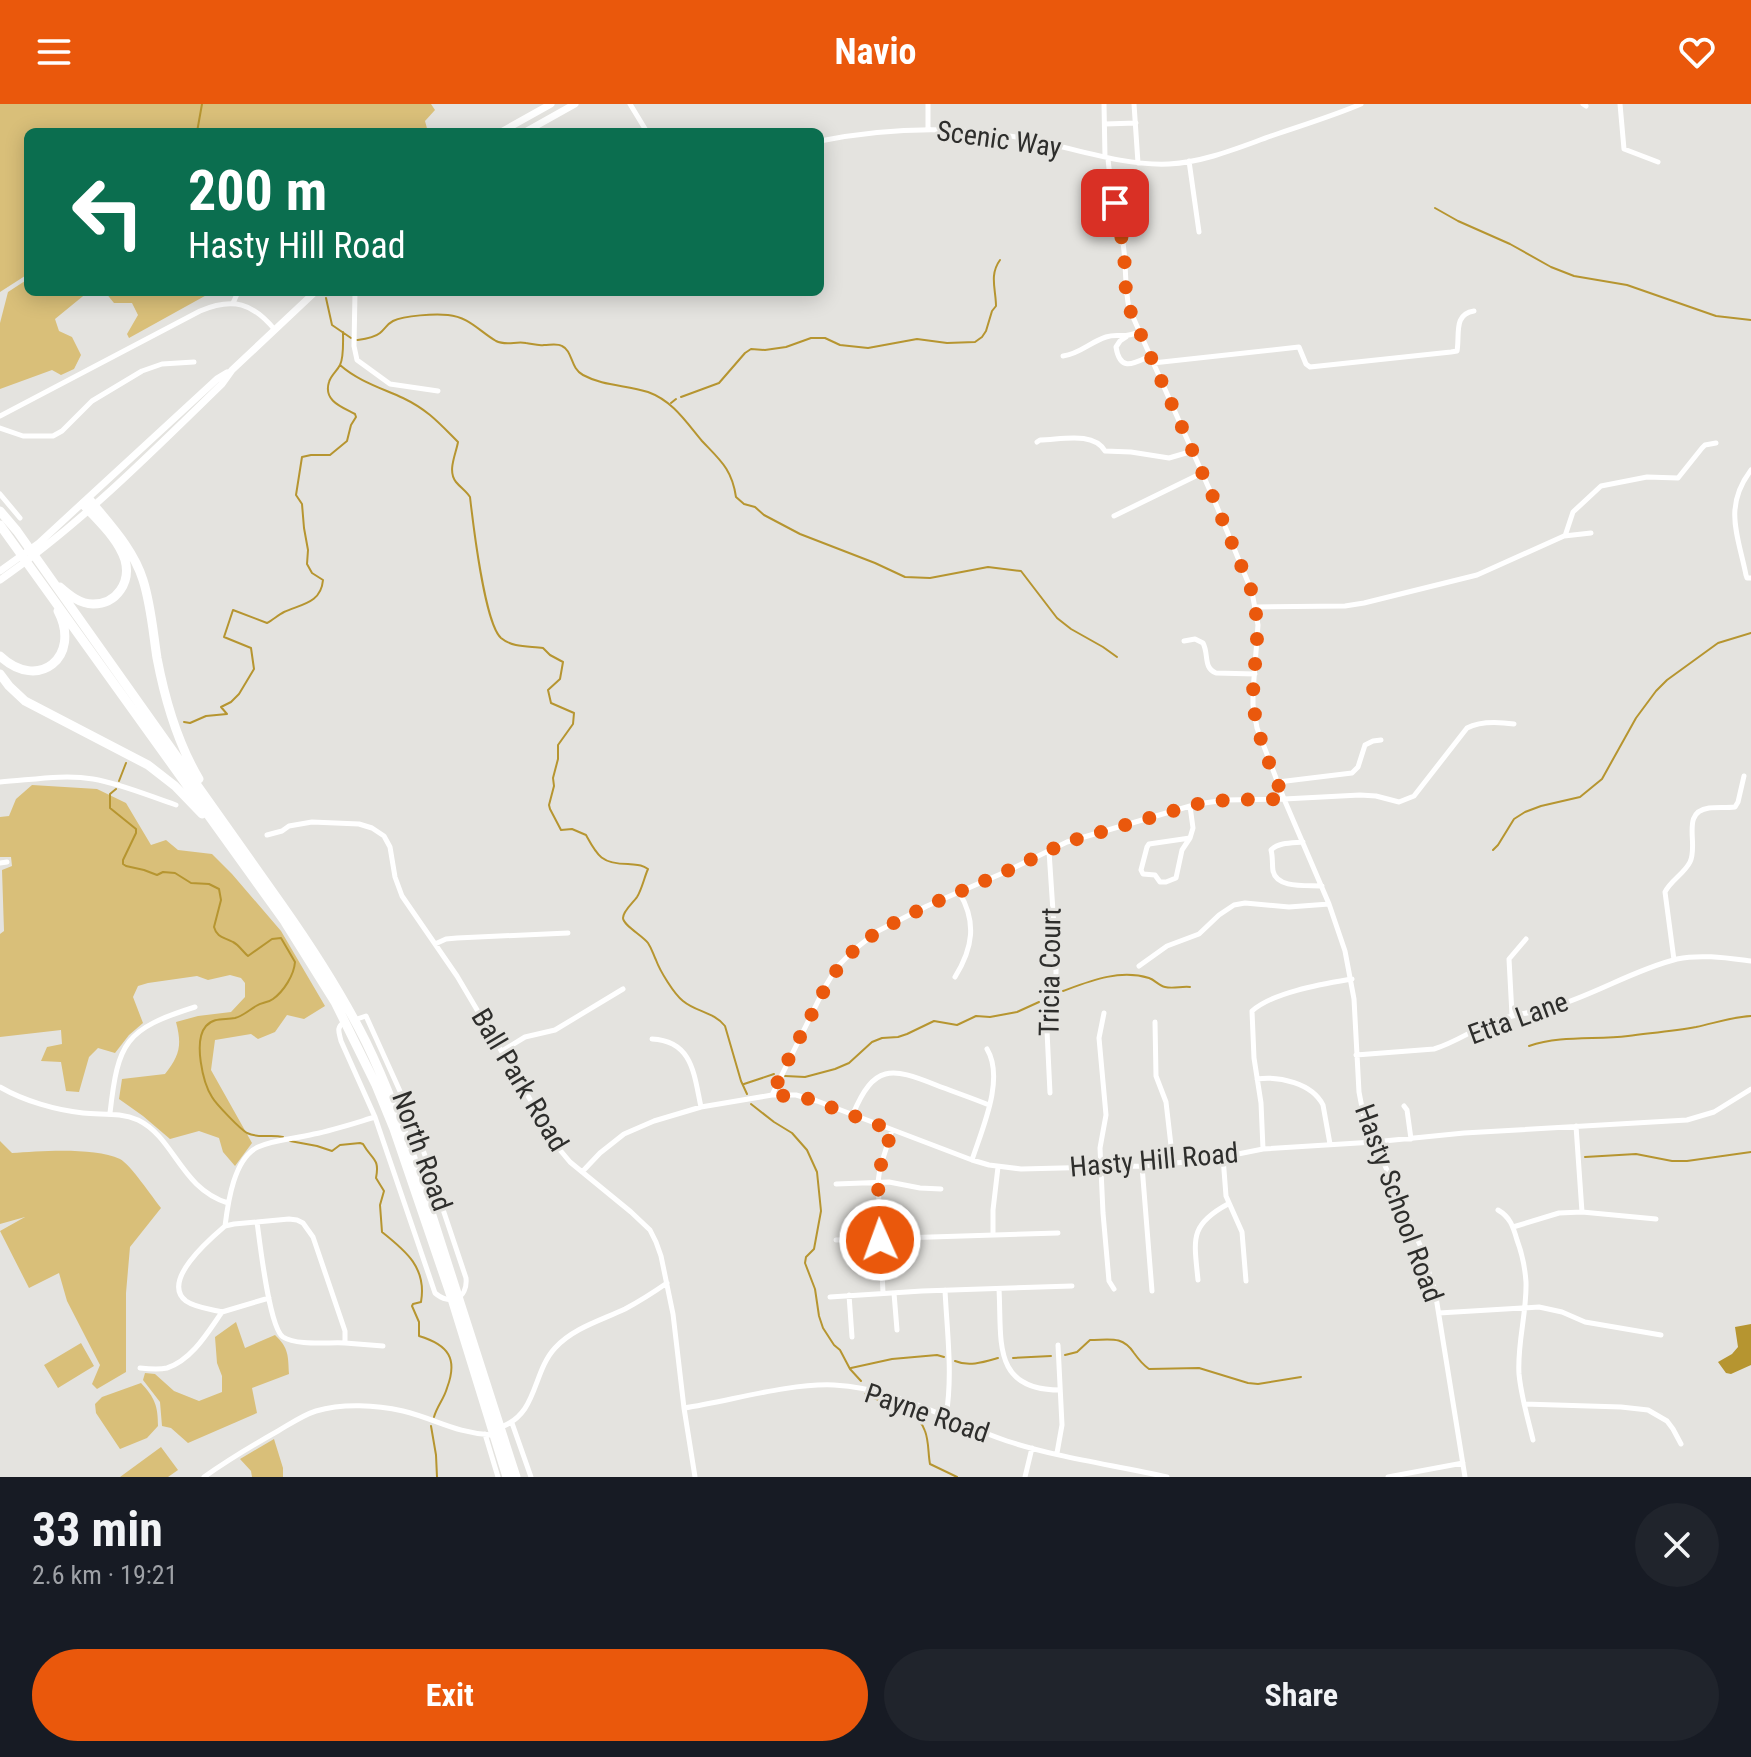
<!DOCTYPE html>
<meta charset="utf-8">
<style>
body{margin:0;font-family:"Roboto Condensed",sans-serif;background:#20242c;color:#f1f3f6;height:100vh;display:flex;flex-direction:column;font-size:30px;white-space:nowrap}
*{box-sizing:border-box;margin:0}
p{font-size:26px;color:#9ea1a6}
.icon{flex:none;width:44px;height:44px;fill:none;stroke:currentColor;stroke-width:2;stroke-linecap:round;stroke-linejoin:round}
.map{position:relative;height:1373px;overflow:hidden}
.panel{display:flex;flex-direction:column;background:#171b24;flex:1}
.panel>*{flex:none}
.banner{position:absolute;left:24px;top:24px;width:800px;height:168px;border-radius:12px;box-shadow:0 4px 20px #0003;background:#0b6e4f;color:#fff;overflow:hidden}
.pin{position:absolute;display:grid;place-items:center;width:68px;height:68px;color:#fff;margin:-34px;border-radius:16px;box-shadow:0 4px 12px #0006}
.me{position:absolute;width:88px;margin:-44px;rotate:358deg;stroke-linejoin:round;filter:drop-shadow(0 0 6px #0008)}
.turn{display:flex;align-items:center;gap:28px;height:168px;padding:0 32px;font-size:36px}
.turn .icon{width:104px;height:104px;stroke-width:2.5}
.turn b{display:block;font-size:56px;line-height:68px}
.round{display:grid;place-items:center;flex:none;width:84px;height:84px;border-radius:42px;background:#20242c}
.headline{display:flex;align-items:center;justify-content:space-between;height:136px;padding:0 32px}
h1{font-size:48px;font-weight:700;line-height:60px}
.cta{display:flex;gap:16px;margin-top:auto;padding:16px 32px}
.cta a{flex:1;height:92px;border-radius:48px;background:#ea580c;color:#fff;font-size:32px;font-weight:700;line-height:92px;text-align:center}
.cta a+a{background:#20242c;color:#f1f3f6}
header{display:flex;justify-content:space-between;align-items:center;height:104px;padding:0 32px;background:#ea580c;color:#fff;font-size:36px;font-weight:700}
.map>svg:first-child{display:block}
</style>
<header><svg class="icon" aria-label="menu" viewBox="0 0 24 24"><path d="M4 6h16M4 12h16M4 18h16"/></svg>Navio<svg class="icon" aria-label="heart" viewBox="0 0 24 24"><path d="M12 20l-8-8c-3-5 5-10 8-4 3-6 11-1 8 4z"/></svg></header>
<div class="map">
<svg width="1751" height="1373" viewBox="0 0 1751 1373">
<rect width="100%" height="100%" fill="#e4e3df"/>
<path fill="#d9bf79" d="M0 0H431L435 6 425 17 428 28H28V170L0 188Z
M28 175V188H88L55 215 59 227 72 233 81 251 74 265 61 271 52 266 0 285V219L8 188Z
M105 188H212L129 234 127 230 138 211 132 199H114Z
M32 681 97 685 126 699 151 741 166 736 178 746 212 750 232 770 281 827 325 902 304 915 287 911 275 928 258 935 251 930 215 936 211 966 252 1039 235 1062 223 1048 219 1034 199 1027 170 1035 143 1012 119 995 122 975 165 970C180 951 182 941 176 918L198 912 231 908 245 893V879L241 874 230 871 208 876 197 872 148 879 138 882 133 893 143 919 129 931 115 949 98 944 89 953 79 988 66 987 61 958 41 957 47 943 62 940 61 926 0 933V830L4 827 2 766 12 762 11 753H0V713L9 712 16 695Z
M0 1037 12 1049C41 1047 94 1043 120 1055 130 1060 153 1094 161 1104L130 1143 126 1189V1268L97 1285 92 1280 100 1261 67 1197 59 1169 29 1184 0 1127 25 1113 0 1120Z
M236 1218 245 1244 275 1231C289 1244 288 1252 289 1270L252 1284 257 1309 188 1339 171 1324 162 1322 160 1298 143 1276 145 1269 155 1270 174 1287 199 1297 222 1288V1272L217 1259 215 1233Z
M81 1239 94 1262 58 1284 44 1261Z
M141 1279C155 1294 158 1302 158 1322L147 1334 120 1345 96 1309 95 1300 102 1293Z
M274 1335 283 1364V1373H252L251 1367 240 1355Z
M161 1343 178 1366 168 1373H120Z"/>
<path fill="#b69530" d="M1751 1220V1261L1731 1270 1726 1269 1718 1258 1732 1250 1738 1243 1735 1223Z"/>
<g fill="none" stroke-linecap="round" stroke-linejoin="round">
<path stroke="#b69530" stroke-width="2" d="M197 28 202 0
M1435 104 1458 117 1510 140 1551 163 1574 172 1627 181 1716 212 1751 216
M326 194 332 221 351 234
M357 236C365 235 374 234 380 229 385 225 387 220 393 217 405 211 435 210 448 211 469 213 479 227 496 237 506 242 516 237 526 239 533 240 538 242 544 241 550 241 557 239 562 242 573 247 570 264 583 271 603 282 627 281 648 288 673 297 686 318 702 337 720 356 732 365 736 393L744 400 755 403 764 411 800 430 875 459 905 473 930 474 988 463 1021 467 1057 514 1071 525 1103 543 1117 553
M340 261C358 277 381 284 403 294 428 306 439 319 458 338 456 350 447 367 456 378 461 384 466 387 470 393 473 419 485 520 501 534 513 544 529 542 543 544L550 551 563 558 560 575 548 586 551 599 574 609 573 620 558 641V655L553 674 554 682 549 701 550 705 561 726 572 725 586 731C597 751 601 760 628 760 637 761 641 760 648 765 644 774 642 785 637 793 633 799 623 807 623 814 623 821 643 832 648 839 652 845 653 850 656 856 660 867 674 890 683 897 696 908 714 908 725 922L741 977 747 990
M681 293 719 279 745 249 751 245 765 246 786 243 811 234H825L840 241 868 244 917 235 947 239 975 238 982 233 986 227 992 207 996 202C996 186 989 171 1000 156
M671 299 676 295
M184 618 190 619 206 612 227 610 221 603 231 598 239 590 254 565 251 544 224 533 233 506 267 519C273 516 278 511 284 508 302 500 321 499 323 476L312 469 307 460 308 446 304 424 302 400 296 391 302 353 311 351H330L347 337 351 321 356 313 355 310C342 303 323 297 329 278 331 271 337 267 340 261 344 253 343 238 343 228
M119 677 126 659
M116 685 110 690V704L136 725V729L123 756V760L126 762 144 766 157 771 163 768 175 769 191 779 209 780 219 785 221 796 214 823C217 834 224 833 233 838 239 841 243 848 248 852L272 835 281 834 295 858C294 871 284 887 273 895 268 899 262 898 256 902 249 906 243 912 235 914 224 916 214 913 206 922 193 937 203 979 212 993 216 1000 240 1025 247 1029 259 1035 270 1030 283 1033
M1493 746 1498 741 1514 715 1525 708 1541 702 1580 693 1602 675 1636 614 1656 587 1667 576 1718 539 1751 529
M1063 887C1090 877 1119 865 1149 874 1155 876 1159 882 1165 883 1173 885 1182 882 1190 883
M1529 942C1561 931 1595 936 1628 932 1651 929 1674 927 1696 923 1715 919 1732 913 1751 912
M785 972 805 973 835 965 849 959 872 938 882 934 898 933 907 930 934 917 957 921 976 912 990 913 1017 908 1039 898
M744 980 774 970
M751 1000 774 1018 792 1029 807 1046 817 1068 821 1107 814 1145 806 1153 805 1159 815 1185 819 1212 823 1224 834 1241 840 1246 850 1265 861 1277
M290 1037 317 1042 332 1047 340 1041 360 1039 363 1040C372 1056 380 1054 376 1074L384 1087 380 1101 382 1128C406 1147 427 1164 421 1198L413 1200 412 1202 419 1218V1232C449 1241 458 1255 447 1284 444 1295 437 1302 434 1313
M1585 1053 1636 1050 1672 1057H1687L1751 1048
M1065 1251 1077 1248 1090 1236C1109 1236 1122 1231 1134 1249 1139 1256 1142 1260 1149 1265L1199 1264 1248 1279 1258 1280 1301 1273
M1013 1254 1051 1252
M955 1257C969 1263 984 1258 998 1254
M851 1264 892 1255 937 1251 944 1253
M865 1290C885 1301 916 1302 925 1327 929 1337 928 1350 930 1360L957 1373
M431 1322 436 1351 437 1373"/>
<path stroke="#fff" stroke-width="5" d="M630 0 647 28
M1104 0 1105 53
M1134 0 1138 59
M1583 0 1586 2
M1620 0 1624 45 1658 58
M1105 20 1136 19
M928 25V0
M820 37C891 23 960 21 1032 36 1077 45 1123 62 1169 60 1206 58 1240 43 1274 31 1303 21 1333 12 1361 0
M1108 54C1110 85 1121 116 1124 147 1126 166 1125 185 1129 204L1215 398 1252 488 1258 521 1253 588V601L1257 624 1284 695 1329 800 1345 847 1354 895 1359 988 1364 1014 1420 1141 1435 1187 1465 1373
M1189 57 1199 128
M355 188 354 242 357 256 390 280 438 287
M233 199 238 188
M1126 233 1120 237 1116 243C1120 268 1133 260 1150 252
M1063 252C1080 250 1090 238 1106 233 1118 229 1124 235 1138 228
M1153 259 1299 243 1306 260 1310 263 1451 248 1457 247C1460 231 1453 210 1474 207
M0 312 200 207C233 193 253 199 275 226
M0 324 23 332H53L62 327 92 297 142 267 162 260 194 258
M1037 338 1040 336C1060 336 1093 327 1105 347L1131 348 1169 354 1193 347
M1751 366C1723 403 1738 431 1746 471L1747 474H1751
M0 390 20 414
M1114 412 1202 369
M1565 432 1573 408 1601 382 1647 373 1678 374 1702 344 1705 341 1716 339
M1256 503 1345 502 1364 499 1477 471 1564 432 1591 429
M1184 537 1195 535 1203 539C1209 550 1203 564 1216 569L1255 570
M0 678C31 676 63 670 93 675 122 680 149 692 176 701
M1278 678 1352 669 1358 663 1365 641 1373 637 1381 636
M1190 702 1193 724 1190 734 1182 746 1176 774 1166 778H1160L1155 771 1143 770 1141 766 1147 743 1149 740 1190 734
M267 731 282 727 289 722 312 718 359 720 372 724 384 732 390 743 395 773 402 792 457 872 560 1046 570 1058 631 1108 650 1126 656 1138 661 1152 673 1210 684 1304 695 1373
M1303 738C1292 739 1279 738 1271 746 1273 753 1272 760 1273 767 1277 785 1307 781 1322 782
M1049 747 1056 853V871L1048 906 1047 927 1050 989
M0 759 7 758
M435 840 446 835 457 834 568 829
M1674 856 1665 788C1671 776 1684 770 1690 758 1699 740 1680 708 1709 704 1717 703 1726 704 1735 703L1738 698 1744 672
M1139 862 1167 842 1199 830 1219 811 1234 801 1245 799 1289 803 1329 800
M955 873C973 844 977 818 959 788
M1104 909 1099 934 1106 1011 1100 1044 1103 1109 1109 1177 1114 1185
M1512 911 1509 855 1526 835
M344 918C336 924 339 928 341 937L375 1013 435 1189C450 1202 468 1195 466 1174L413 1016 366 912 354 916
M1155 918 1156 972 1166 998 1173 1059
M652 935C693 937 694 971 701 1003
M502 947 525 933 555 926 623 885
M1356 951 1434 945C1454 939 1471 927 1490 919 1513 909 1538 909 1562 900 1601 887 1637 865 1677 855 1701 850 1727 854 1751 857
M1257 975C1279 972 1312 979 1323 1001L1330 1040
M0 983C24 997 56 1006 83 1009 102 1011 120 1008 138 1016 175 1034 180 1084 228 1099
M772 991 825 883 837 863 855 845 878 827 927 802 1003 769 1067 738 1197 700 1226 696 1284 695 1360 691 1376 692 1399 698 1414 692 1467 624C1480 617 1500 618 1514 620
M1404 1002 1407 1006 1411 1035
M110 1009C118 938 125 925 195 903
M853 1010C874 960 891 963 936 981 954 988 972 994 989 1001
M1576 1022 1582 1108
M1263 1045 1261 999 1254 954 1252 907C1273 888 1323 880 1352 875
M1223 1053 1226 1092 1242 1128 1246 1177
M972 1056C982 1025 1005 975 987 945
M1142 1062 1152 1187
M582 1068 600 1049 624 1030 654 1017 701 1003 772 991H796L817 997 972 1056 989 1061 1021 1065 1142 1062 1208 1056 1263 1045 1374 1038 1464 1029 1687 1016 1714 1008 1751 985
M836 1080 889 1078 920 1084 941 1085
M1498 1106C1510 1113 1513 1122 1517 1136 1522 1149 1525 1164 1526 1178 1527 1209 1517 1239 1519 1270 1521 1292 1528 1315 1533 1336
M257 1118C260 1139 269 1223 283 1233 297 1242 329 1238 345 1239 358 1240 370 1241 383 1242
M225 1122 234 1120 289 1115 297 1116 303 1119 313 1133 345 1227V1239
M1513 1123 1559 1109 1582 1108 1656 1115
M993 1131V1106L998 1063
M836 1136 1058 1129
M1198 1176C1194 1135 1189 1121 1228 1100
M999 1185C1002 1236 991 1286 1060 1286
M945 1186C947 1228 953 1271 946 1312
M883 1189 878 1078 880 1064 892 1026
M894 1189 897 1226
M849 1191 852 1233
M830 1193 922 1187 1072 1182
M222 1208C211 1205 196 1204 186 1197 160 1177 211 1134 225 1122 228 1098 234 1054 258 1043 276 1035 295 1035 314 1030 334 1026 355 1019 375 1013
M222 1208 269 1194
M1439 1209 1539 1203 1562 1208 1585 1218 1661 1231
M140 1264C149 1265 158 1266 167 1264 192 1256 208 1228 222 1208
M1524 1300 1621 1303 1648 1306 1667 1317 1673 1325 1681 1340
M684 1304C730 1297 789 1279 834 1281 897 1284 950 1318 1007 1337 1059 1354 1114 1361 1167 1373
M512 1319 531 1373
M501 1323C538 1310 532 1269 555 1244 573 1224 602 1216 625 1205 640 1197 654 1188 667 1179
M485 1330 498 1373
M1057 1349 1062 1321 1058 1241
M204 1373C228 1356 253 1341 278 1327 290 1320 303 1311 316 1307 343 1299 376 1301 403 1307 436 1315 455 1329 492 1331
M1025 1373 1032 1344
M1388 1373 1463 1359"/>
<path stroke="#fff" stroke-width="7" d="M501 28 551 0
M525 28 575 0
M0 467 39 439 217 275 227 269
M0 476C81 420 151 349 222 280L232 266 315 188"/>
<path stroke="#fff" stroke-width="9" d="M89 395C109 420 133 444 143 476 151 501 153 528 157 554 165 596 177 638 199 675
M0 407 17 427 282 801C313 845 342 890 366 938 387 981 403 1026 419 1071L516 1373
M0 421 285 818 335 898 376 981 394 1025 452 1195 507 1373
M60 483C69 491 80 500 93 500 117 500 131 478 125 456 118 434 98 417 83 400
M0 552C38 588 82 553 58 507
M0 570 9 582 25 597 148 661 175 682 202 710"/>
</g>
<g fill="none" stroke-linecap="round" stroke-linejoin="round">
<path stroke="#ea580c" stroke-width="14" stroke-dasharray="0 25.2" d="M880 1136 878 1078 880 1064 892 1026 803 993 772 991 783 966 831 873 855 845 878 827 927 802 1003 769 1067 738 1197 700 1226 696 1284 695 1263 644 1255 612 1253 588 1258 521 1252 488 1213 393 1129 204 1126 189 1124 147 1115 99"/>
</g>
<g text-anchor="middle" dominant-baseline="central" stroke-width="6" stroke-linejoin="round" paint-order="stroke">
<g font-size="28" fill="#2e2e2c" stroke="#e4e3df">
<text transform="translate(999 35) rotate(8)">Scenic Way</text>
<text transform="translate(1050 868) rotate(-89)">Tricia Court</text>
<text transform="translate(1518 914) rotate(-20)">Etta Lane</text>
<text transform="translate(520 976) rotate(59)">Ball Park Road</text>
<text transform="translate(422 1047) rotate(70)">North Road</text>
<text transform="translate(1154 1056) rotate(-5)">Hasty Hill Road</text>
<text transform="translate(1399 1099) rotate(70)">Hasty School Road</text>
<text transform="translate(927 1309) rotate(19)">Payne Road</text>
</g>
</g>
</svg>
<div class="pin" style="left:1115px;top:99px;background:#d93025"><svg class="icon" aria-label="arrive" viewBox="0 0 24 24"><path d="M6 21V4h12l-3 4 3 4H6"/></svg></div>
<svg class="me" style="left:880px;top:1136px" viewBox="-20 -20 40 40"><circle r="17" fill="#ea580c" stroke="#fff" stroke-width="3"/><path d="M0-11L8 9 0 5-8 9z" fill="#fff"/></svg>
<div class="banner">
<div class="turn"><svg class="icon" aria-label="left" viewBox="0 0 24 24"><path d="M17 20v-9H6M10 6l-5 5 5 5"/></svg><div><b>200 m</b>Hasty Hill Road</div></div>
</div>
</div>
<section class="panel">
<div class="headline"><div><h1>33 min</h1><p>2.6 km · 19:21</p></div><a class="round"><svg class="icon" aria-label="close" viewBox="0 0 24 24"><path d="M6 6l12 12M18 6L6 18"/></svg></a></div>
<div class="cta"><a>Exit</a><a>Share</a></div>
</section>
